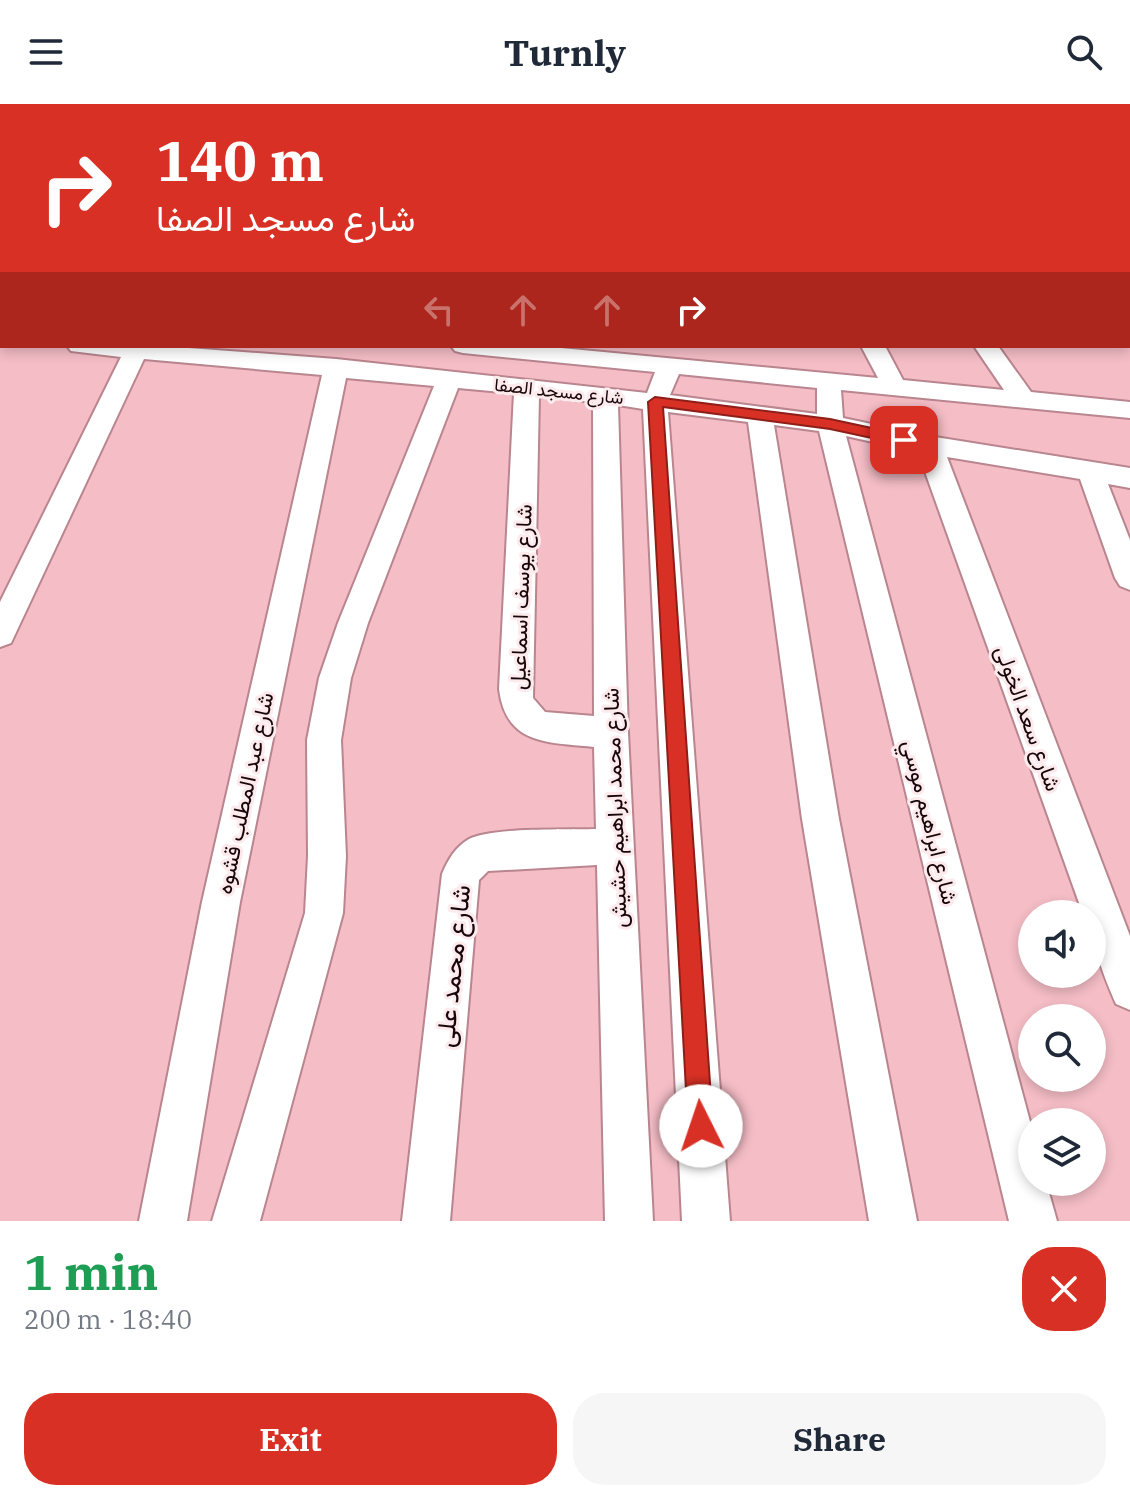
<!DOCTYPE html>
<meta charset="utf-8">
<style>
body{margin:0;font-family:"IBM Plex Serif",Vazirmatn,serif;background:#f6f6f7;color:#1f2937;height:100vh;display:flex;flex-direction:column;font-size:30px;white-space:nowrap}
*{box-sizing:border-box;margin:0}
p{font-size:26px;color:#747a83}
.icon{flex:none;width:44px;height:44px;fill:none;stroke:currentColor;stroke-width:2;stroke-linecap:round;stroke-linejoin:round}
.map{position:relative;height:1117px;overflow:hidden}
.drawer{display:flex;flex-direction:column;background:#fff;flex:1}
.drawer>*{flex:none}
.banner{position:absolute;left:0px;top:0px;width:1130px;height:244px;box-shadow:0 4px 12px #0003;background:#d93025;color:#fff;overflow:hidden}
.controls{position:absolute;left:1018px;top:796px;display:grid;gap:16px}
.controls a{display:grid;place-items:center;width:88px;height:88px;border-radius:50%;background:#fff;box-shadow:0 4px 12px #0003;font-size:40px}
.pin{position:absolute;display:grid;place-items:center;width:68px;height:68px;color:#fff;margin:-34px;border-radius:16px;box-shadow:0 4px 12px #0006}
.me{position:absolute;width:88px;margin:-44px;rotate:356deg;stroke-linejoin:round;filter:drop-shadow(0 0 6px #0008)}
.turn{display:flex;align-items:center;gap:28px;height:168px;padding:0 24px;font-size:36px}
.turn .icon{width:104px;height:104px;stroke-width:2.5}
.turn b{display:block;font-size:56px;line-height:68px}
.lanes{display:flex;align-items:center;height:76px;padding:0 24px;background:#0003;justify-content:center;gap:40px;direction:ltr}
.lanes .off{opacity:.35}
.round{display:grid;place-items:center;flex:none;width:84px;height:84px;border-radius:32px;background:#f6f6f7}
.head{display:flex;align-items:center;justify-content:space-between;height:136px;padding:0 24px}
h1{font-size:48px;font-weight:700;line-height:60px;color:#1e9e55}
.action{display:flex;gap:16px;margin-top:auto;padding:16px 24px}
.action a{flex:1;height:92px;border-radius:32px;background:#d93025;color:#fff;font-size:32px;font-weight:700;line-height:92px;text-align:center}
.action a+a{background:#f6f6f7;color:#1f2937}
header{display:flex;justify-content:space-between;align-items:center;height:104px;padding:0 24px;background:#fff;font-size:36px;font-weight:700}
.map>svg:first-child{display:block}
</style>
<header><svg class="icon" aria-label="menu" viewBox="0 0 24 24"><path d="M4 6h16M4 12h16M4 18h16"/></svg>Turnly<svg class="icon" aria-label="search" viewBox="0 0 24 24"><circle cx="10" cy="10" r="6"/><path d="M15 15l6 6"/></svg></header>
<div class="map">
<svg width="1130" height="1117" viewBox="0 0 1130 1117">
<rect width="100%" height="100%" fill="#f5bdc6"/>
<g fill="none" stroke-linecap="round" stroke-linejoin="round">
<g stroke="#b9858e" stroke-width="4">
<path id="street" d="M322 0H338V2H322Z
M667 0H683V2H667Z
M735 0H751L752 2H736Z
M807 0H823L824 2H808Z
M869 0H885L886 2H870Z
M937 0H954L955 2H938Z
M989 0H1006L1007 2H990Z
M1053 0H1070L1071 2H1054Z
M1110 0H1127L1128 2H1111Z
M1128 50H1130V62H1128Z
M1128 178 1130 179V194L1128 193Z
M0 195H2V209H0Z
M0 228H2V242H0Z
M67 242H162L336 255 647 289 655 268 463 249 455 247 451 242H540L878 274 861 242H885L903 276 1004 286 974 242H998L1031 288 1130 298V314L841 286 843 314 929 332 1130 364V384L1108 380 1130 436V486L1120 482 1115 474 1080 375 947 353 1130 832V906L1116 900C1103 870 1092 843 1092 810H1083L918 348 846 332 1032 1025V1078H1046L1057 1117H1009L819 327 774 321 839 715 917 1117H869L802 715 748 318 668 308 730 1117H682L643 305 618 301 628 629 653 1117H605L597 761 488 767 479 776 450 1117H402L442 770C448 756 455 743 469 735 492 723 567 726 596 725L594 643C549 638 506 642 499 585L514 289 458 284 368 519 351 574 341 636 346 752 343 809 260 1117H212L305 809 308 752 307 636 319 574 338 519 434 282 346 274 240 798 187 1117H139L202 798 322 271 144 255 11 539 0 543V498L121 253 71 247ZM679 270 817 284V310L670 291ZM539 292 593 298 594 612 545 608 533 594Z"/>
</g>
<use href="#street" fill="#fff" fill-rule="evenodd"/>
</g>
<path fill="#d93025" stroke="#8d1f18" stroke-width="2" d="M655 293 830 315 904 331 911 336 904 341 830 325 663 303 713 1022 710 1031 701 1035 692 1031 688 1022 648 298Z"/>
<g text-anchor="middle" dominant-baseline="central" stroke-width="6" stroke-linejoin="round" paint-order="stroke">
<g font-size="18" fill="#170609" stroke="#fceaed">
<text transform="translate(559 287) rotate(6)">شارع مسجد الصفا</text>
</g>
<g font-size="22" fill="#170609" stroke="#fceaed">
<text transform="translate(520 493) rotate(-88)">شارع يوسف اسماعيل</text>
<text transform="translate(1029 614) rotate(70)">شارع سعد الخولى</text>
<text transform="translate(244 689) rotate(-78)">شارع عبد المطلب قشوه</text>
<text transform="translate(614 704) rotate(-92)">شارع محمد ابراهيم حشيش</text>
<text transform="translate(931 718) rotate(76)">شارع ابراهيم موسي</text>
</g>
<g font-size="26" fill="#170609" stroke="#fceaed">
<text transform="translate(452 862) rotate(-84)">شارع محمد على</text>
</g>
</g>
</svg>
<div class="controls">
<a><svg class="icon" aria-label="sound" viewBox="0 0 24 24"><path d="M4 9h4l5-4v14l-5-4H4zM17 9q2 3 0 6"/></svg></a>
<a><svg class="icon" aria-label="search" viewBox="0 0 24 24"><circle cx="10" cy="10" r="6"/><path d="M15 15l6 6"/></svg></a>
<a><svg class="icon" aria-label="layers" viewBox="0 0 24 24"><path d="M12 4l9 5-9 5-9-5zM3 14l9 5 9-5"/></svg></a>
</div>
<div class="pin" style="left:904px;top:336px;background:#d93025"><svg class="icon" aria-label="arrive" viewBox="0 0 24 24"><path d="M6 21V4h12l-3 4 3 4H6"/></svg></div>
<svg class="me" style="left:701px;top:1022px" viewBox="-20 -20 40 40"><circle r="19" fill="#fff"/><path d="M0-13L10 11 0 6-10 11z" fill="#d93025"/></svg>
<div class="banner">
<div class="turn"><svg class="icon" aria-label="right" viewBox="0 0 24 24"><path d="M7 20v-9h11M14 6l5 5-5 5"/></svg><div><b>140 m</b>شارع مسجد الصفا</div></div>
<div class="lanes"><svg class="icon off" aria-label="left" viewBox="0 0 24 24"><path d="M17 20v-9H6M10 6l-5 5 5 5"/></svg><svg class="icon off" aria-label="ahead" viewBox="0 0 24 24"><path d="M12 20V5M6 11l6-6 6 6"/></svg><svg class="icon off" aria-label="ahead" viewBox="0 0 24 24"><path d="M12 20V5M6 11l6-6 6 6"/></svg><svg class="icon" aria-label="right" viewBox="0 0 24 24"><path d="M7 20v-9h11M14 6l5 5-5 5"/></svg></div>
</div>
</div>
<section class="drawer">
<div class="head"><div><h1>1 min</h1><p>200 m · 18:40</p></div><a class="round" style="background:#d93025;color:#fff"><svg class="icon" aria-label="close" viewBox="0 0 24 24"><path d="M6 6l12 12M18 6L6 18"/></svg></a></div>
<div class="action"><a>Exit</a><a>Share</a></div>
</section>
